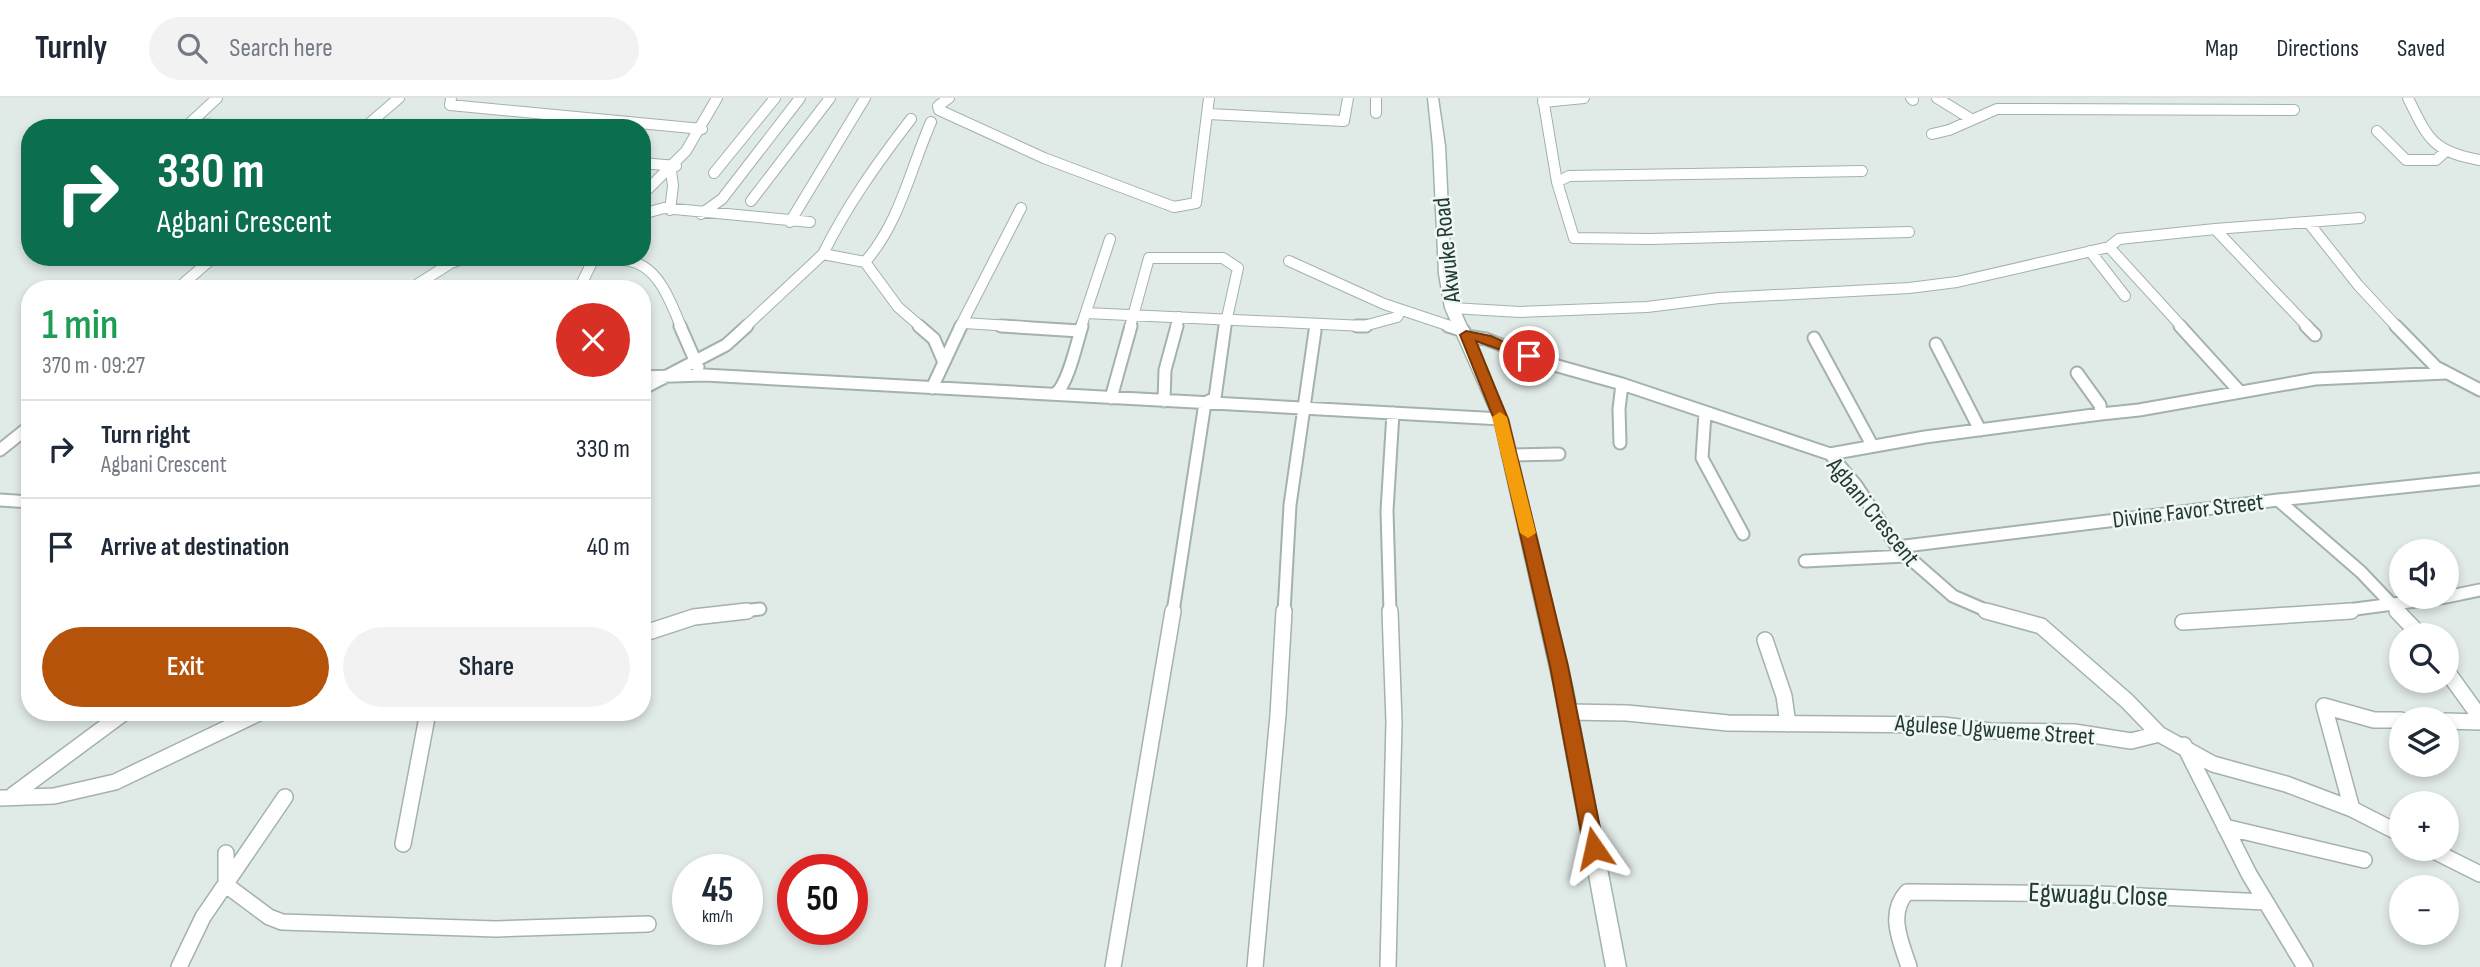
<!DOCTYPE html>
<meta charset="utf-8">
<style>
body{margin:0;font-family:"Sofia Sans Condensed",sans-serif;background:#f2f2f3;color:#1f2937;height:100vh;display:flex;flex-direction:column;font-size:26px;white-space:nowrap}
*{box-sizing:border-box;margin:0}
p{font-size:23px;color:#747a83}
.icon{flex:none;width:38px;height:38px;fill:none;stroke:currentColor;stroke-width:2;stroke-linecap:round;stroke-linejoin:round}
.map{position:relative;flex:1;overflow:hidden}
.drawer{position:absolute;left:21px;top:182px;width:630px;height:441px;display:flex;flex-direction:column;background:#fff;border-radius:28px;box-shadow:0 4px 10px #0003}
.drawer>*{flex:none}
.hud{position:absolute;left:21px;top:21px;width:630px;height:147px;border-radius:28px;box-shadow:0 4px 10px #0003;background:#0b6e4f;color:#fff;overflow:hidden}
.fabs{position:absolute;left:2389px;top:441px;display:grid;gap:14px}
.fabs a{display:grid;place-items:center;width:70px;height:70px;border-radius:50%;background:#fff;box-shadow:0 4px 10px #0003;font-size:35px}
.speed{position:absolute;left:672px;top:756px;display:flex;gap:14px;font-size:35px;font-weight:700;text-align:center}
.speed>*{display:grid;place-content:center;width:91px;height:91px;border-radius:50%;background:#fff;box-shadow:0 4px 10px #0003;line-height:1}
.speed small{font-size:18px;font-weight:400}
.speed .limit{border:10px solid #d22;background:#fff;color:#111}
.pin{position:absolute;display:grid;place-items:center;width:60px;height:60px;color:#fff;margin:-30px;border:4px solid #fff;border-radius:50%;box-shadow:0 2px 7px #0007}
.me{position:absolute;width:77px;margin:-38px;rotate:349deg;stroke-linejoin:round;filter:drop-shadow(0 0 5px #0008)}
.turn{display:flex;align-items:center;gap:24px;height:147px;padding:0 21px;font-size:32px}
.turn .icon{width:91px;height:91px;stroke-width:2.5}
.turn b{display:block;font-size:49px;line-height:60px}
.round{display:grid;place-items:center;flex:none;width:74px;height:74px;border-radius:37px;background:#f2f2f3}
.head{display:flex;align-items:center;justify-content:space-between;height:119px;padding:0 21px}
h1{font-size:42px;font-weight:600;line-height:52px;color:#1e9e55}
.action{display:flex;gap:14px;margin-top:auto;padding:14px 21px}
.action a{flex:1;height:80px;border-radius:42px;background:#b45309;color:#fff;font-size:28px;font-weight:600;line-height:80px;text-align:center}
.action a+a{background:#f2f2f3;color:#1f2937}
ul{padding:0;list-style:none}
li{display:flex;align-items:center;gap:21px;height:98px;padding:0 21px;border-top:2px solid #e0e1e3}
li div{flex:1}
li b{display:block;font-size:26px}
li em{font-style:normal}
header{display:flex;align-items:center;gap:42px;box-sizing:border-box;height:98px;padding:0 35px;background:#fff;border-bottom:2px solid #e0e1e3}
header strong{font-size:33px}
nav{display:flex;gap:38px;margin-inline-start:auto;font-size:24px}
.search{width:490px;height:63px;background:#f2f2f3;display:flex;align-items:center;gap:18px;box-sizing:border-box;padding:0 24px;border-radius:38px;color:#747a83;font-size:26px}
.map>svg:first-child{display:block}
</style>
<header>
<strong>Turnly</strong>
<div class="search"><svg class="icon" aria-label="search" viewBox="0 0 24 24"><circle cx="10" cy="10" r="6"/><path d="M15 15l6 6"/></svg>Search here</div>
<nav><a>Map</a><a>Directions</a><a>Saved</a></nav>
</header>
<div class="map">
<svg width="2480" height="869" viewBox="0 0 2480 869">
<rect width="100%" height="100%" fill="#e0eae7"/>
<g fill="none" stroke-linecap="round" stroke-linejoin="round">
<g stroke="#a3b2ae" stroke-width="12">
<path id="minor-far2" d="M451 0 450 7 702 31
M949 0 938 8 939 12 1044 60 1174 109 1196 105 1209 0
M1376 0V15
M1543 0 1557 84 1574 140 1650 141 1909 134
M1911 0 1913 2
M1937 0 1971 21
M2408 0C2428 41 2433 54 2480 62
M1543 4 1584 0
M1208 16 1344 23 1348 0
M190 25 248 30
M188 27 217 0
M364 30 399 0
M2377 33 2406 62H2436L2445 54
M1932 36 1949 32 1997 11 2294 12
M642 65 676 68
M714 75 775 0
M1557 84 1569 78 1862 73
M642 97 686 53 717 0
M751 103 830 0
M670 112 673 88 671 73
M642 116 664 110 810 124
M701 116 722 101 800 0
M790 124 865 0
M2308 124 2358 187 2397 229
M2215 131 2360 120
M2109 149 2182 229
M2090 153 2125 198
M568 159C641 160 653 157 681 229
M1289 163 1384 206 1453 229
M865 164 823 156C847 107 878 64 911 21
M177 191 214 159
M410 191 451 165 468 159
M579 191 594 160
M1452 210 1520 214 1647 209 1719 200 1909 190 1957 184 2109 149 2119 141 2215 131 2308 229
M1086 215 1364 228 1397 219 1401 212
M964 225 1027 229
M745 229 823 156
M921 229 898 209 865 164C900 124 910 72 931 24
M960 229 1021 110
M1081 229 1110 141
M1130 229 1149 160H1223L1238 170 1225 229
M1176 229 1179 219"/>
</g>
<g stroke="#a3b2ae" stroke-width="15">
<path id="minor-far1" d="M680 228 698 269
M919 228 934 241 943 262
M1001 228 1080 233
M1357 228H1366
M1448 228 1464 233
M2180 228 2240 294
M2306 228 2315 237
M2396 228 2436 269 2480 292
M1466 238 1486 241 1547 265 1622 286 1830 356 1856 387 1897 449 1953 498 1990 514
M1814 240 1872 347
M1936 246 1980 332
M642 279 704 277 1501 321
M932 290 961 228
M642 291 726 247 747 228
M1055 296C1068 287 1077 244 1082 228
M1111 300 1131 228
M1164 303 1165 272 1177 228
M1705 315 1702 360 1743 436
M2101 316 2139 312 2315 281 2446 275
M1620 345 1619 311 1622 286
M0 352 30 328
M1830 356 1925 339 2101 316 2100 307 2077 275
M1508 357 1559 356
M0 402 30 404
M2278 402 2361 474 2399 514
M1897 449 2278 402 2480 381
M1805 463 1906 458
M2446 499 2480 492
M733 514 760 511
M1173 514 1205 305 1215 300 1225 228
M1284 514 1290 407 1315 233
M1390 514 1387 413 1393 315
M2333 514 2446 499"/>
</g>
<g stroke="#a3b2ae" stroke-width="18">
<path id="minor" d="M1986 513 2041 528 2127 603 2159 636
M2397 513 2420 537
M2183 524 2351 513
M642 536 694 519 747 513
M1765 542 1784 598 1788 626
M2446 572 2480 619
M1567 614 1627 615 1728 625 1943 627 1990 633 2074 634 2131 643 2159 636 2213 666 2286 686 2352 711 2401 736
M2446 623 2480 624
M2184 647 2249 776 2305 869
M13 697 125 614
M0 700 54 698 115 684 261 614
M2352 711 2324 608 2374 622H2401
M2225 729 2364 762
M403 746 428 614
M2430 751 2480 776
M226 755V786
M226 787 269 819 282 824 496 831 648 826
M179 869 203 819 285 699
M1113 869 1173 513
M1255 869 1278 617 1284 513
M1388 869 1394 624 1390 513
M1909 869C1901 844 1887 816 1907 794L2098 796 2265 804"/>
</g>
<g stroke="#9fb5af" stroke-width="3">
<path id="secondary" d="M1428 0H1438L1445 48 1451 176 1459 210 1508 321 1572 588 1626 869H1606L1554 588 1494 321 1445 210 1439 176 1433 48Z"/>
</g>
<use href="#minor-far2" stroke="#fff" stroke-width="10"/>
<use href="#minor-far1" stroke="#fff" stroke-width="11"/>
<use href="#minor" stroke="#fff" stroke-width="15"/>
<use href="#secondary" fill="#fff" fill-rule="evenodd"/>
</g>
<path fill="#b45309" stroke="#753606" stroke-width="2" d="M1466 233 1491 238 1536 258 1529 262 1476 243 1508 321 1568 568 1604 750 1601 756 1594 758 1587 756 1584 750 1550 568 1494 321 1460 237Z"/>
<path fill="#f59e0b" d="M1500 314 1507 319 1536 435 1528 440 1520 435 1492 319Z"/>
<g text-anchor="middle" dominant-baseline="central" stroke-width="5" stroke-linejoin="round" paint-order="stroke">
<g font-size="24" fill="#213a35" stroke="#f0f7f4">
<text transform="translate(1447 152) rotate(-96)">Akwuke Road</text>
<text transform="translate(2188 413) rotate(-7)">Divine Favor Street</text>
<text transform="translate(1873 414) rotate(51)">Agbani Crescent</text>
<text transform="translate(1995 632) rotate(4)">Agulese Ugwueme Street</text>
</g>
<g font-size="28" fill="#213a35" stroke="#f0f7f4">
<text transform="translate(2098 797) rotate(2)">Egwuagu Close</text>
</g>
</g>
</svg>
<div class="fabs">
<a><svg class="icon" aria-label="sound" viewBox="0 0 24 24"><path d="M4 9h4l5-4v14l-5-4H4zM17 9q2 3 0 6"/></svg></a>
<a><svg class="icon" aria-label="search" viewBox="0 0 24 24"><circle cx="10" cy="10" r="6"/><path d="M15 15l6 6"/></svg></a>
<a><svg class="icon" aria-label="layers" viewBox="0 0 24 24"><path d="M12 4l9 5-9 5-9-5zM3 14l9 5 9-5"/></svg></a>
<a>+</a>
<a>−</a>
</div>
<div class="speed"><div>45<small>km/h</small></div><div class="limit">50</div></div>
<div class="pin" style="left:1529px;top:258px;background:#d93025"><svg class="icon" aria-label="arrive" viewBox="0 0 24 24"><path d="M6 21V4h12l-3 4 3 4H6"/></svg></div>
<svg class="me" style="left:1594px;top:750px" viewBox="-20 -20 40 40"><path d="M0-17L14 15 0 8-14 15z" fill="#b45309" stroke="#fff" stroke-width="4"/></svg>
<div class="hud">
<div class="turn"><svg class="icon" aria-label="right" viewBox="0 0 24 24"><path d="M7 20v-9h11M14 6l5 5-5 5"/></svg><div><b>330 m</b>Agbani Crescent</div></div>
</div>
<section class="drawer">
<div class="head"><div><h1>1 min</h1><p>370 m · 09:27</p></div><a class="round" style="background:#d93025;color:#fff"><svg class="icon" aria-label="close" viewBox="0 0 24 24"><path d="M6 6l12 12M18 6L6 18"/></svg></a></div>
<ul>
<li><svg class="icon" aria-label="right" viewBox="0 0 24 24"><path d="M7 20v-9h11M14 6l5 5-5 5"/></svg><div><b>Turn right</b><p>Agbani Crescent</p></div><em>330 m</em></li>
<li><svg class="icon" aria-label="arrive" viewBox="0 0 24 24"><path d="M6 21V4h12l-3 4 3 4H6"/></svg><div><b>Arrive at destination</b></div><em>40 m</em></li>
</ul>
<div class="action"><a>Exit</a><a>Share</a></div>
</section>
</div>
